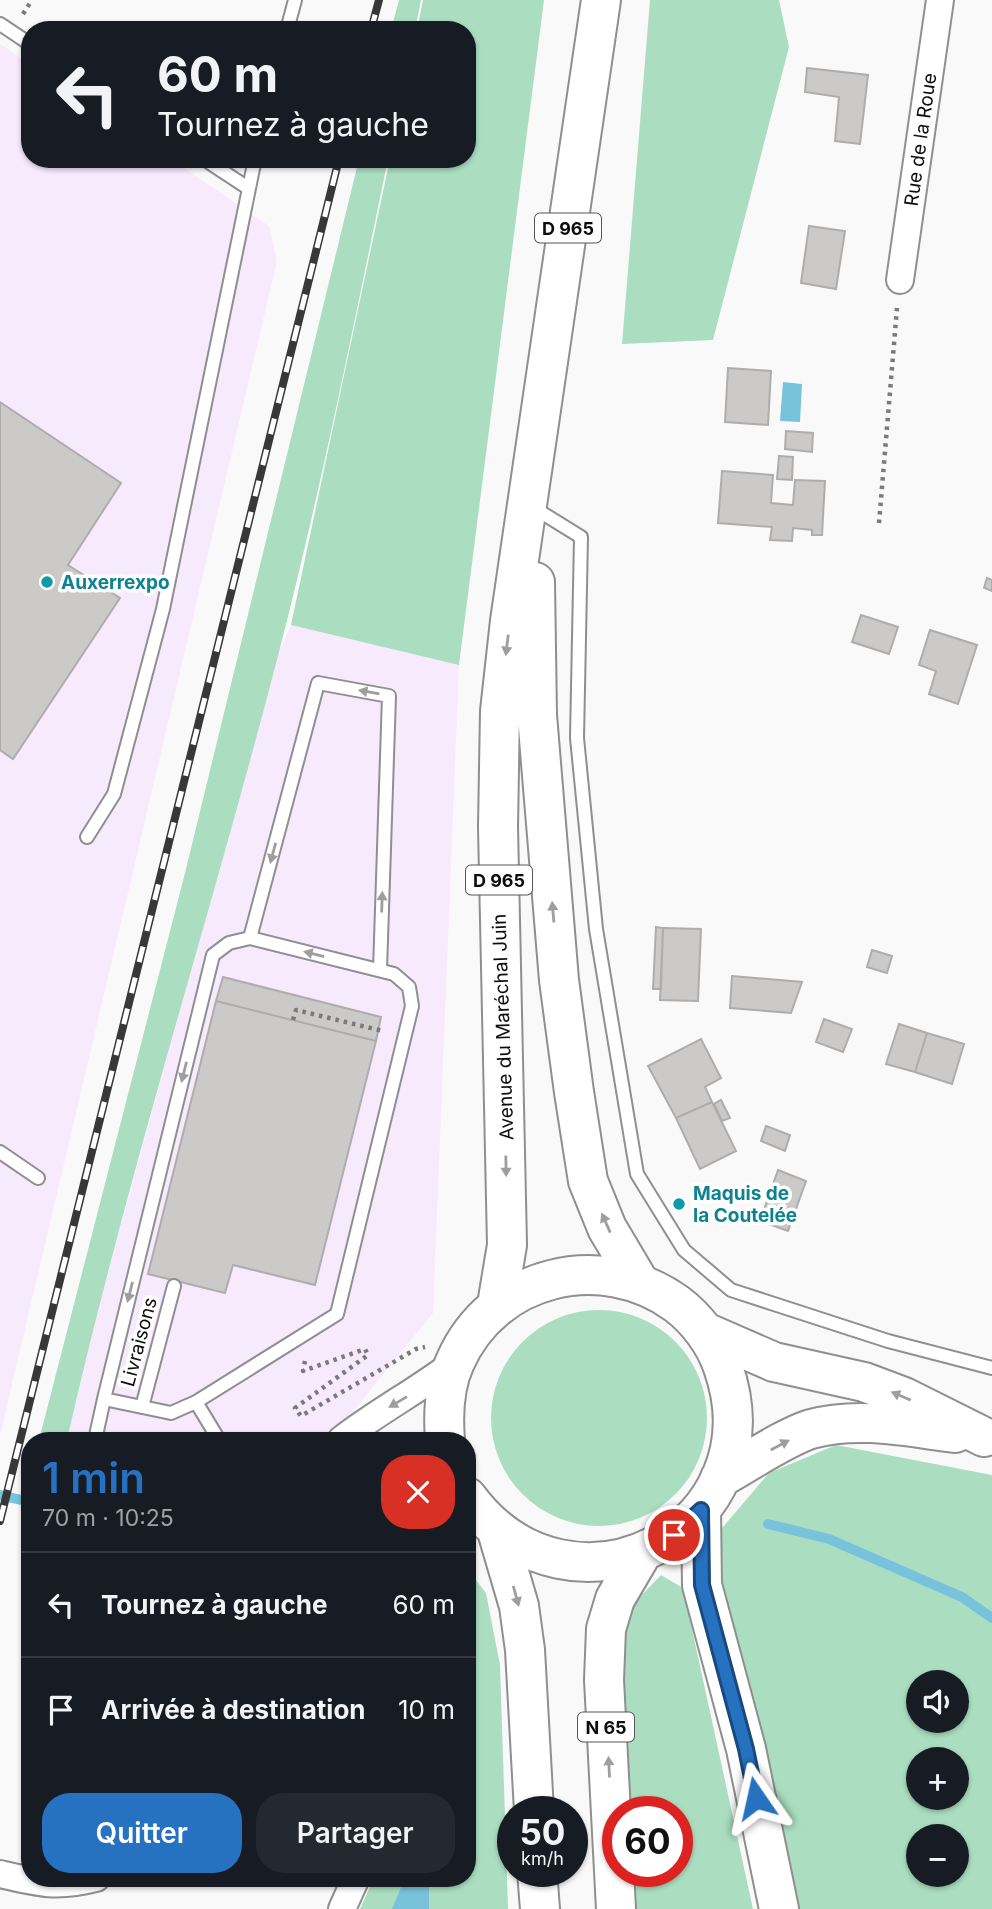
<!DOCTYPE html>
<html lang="fr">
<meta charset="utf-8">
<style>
body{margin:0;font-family:Inter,sans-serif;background:#242831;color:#f1f3f6;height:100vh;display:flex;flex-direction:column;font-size:26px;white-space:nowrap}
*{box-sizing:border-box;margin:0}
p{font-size:23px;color:#9ea1a6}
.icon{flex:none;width:38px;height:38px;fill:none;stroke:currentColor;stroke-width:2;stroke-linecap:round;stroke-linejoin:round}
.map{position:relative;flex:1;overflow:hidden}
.side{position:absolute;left:21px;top:1432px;width:455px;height:455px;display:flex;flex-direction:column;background:#171b24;border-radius:28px;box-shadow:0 2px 5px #0004}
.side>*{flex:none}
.guide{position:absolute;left:21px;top:21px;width:455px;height:147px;border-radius:28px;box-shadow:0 2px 5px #0004;background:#171b24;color:#f1f3f6;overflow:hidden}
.fabs{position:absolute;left:906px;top:1670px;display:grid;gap:14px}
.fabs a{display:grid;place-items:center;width:63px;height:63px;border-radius:50%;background:#171b24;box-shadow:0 2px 5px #0004;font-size:35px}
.speed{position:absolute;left:497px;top:1796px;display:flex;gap:14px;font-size:35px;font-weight:700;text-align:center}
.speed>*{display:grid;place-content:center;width:91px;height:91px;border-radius:50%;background:#171b24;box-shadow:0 2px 5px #0004;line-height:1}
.speed small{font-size:18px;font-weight:400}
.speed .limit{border:10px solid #d22;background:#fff;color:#111}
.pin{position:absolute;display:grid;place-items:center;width:60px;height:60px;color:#fff;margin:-30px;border:4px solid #fff;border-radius:50%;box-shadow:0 2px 7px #0007}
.me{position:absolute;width:77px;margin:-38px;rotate:349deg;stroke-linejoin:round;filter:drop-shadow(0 0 5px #0008)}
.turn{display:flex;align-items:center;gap:24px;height:147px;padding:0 21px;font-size:32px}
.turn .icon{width:91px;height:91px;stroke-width:2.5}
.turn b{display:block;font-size:49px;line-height:60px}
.round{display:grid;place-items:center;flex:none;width:74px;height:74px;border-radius:28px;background:#242831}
.summary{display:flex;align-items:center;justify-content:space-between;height:119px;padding:0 21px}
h1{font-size:42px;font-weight:600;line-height:52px;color:#2771c1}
.button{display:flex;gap:14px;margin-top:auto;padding:14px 21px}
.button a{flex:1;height:80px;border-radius:28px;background:#2771c1;color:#fff;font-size:28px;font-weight:600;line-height:80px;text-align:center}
.button a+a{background:#242831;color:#f1f3f6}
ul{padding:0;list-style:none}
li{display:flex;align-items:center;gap:21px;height:105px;padding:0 21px;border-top:2px solid #363941}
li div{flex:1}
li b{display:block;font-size:26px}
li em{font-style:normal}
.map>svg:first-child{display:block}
</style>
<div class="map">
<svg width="992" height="1909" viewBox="0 0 992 1909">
<rect width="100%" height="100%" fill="#f9f9fa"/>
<path fill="#f8eafd" d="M0 44 30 64V159H171L269 226 277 261 0 1435Z
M291 625 459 665 433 1313 330 1440H67L93 1326 279 652Z"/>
<path fill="#abdec0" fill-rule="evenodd" d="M399 0H421L415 30H391Z
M423 0H544L459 665 291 625 390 159H467V30H417Z
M650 0H779L789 47 713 340 622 344Z
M359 159H388C354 324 321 489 279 652 211 915 127 1175 67 1440H39L185 873Z
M491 1418a108 108 0 1 1 216 0a108 108 0 1 1-216 0Z
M836 1445 992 1475V1909H795L718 1574 717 1534 769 1473ZM919 1682H957V1720H919ZM919 1759H957V1797H919ZM919 1836H957V1874H919Z
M467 1568 486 1593 500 1665 508 1909H360L374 1878H467Z
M661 1575 683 1588 753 1909H634L633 1871H677V1811H630L623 1658 629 1608Z"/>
<path fill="#78c2db" d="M783 382 802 384 800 422 780 421Z
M405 1878H429V1909H392Z"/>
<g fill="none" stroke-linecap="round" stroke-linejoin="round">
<path stroke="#78c2db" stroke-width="10" d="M0 1495 30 1502
M768 1524 829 1539 962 1597 992 1618"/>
</g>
<path fill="#cbcac9" stroke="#aeadad" stroke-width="2" d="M807 68 868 75 860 144 835 141 839 97 805 92Z
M809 226 845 231 836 289 801 283Z
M728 368 771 371 768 425 725 422Z
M0 402 121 483 68 565 120 598 13 759 0 750Z
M786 431 813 433 812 452 785 449Z
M779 456 793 457 792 480 777 479Z
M722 471 773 475 771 503 793 505 795 480 825 481 822 535H812V530L793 528 792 541 770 540 772 527 718 523Z
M987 578 992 580V591L984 588Z
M861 615 898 627 889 654 852 642Z
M930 630 977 645 958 704 929 694 936 671 919 665Z
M656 927 663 928 661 989H653Z
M663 928 701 929 698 1001 660 1000Z
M872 950 892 956 887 973 867 967Z
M732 976 802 982 791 1013 730 1008Z
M223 977 381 1017 376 1041 216 1001Z
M216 1001 376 1041 315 1285 233 1265 225 1293 148 1274Z
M824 1019 852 1029 843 1052 816 1042Z
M899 1024 927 1033 915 1072 886 1064Z
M927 1033 964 1044 952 1084 915 1072Z
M701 1039 721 1078 705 1087 712 1102 676 1118 648 1066Z
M721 1100 730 1118 722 1121 714 1104Z
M712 1102 736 1151 700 1169 676 1118Z
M766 1126 790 1135 785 1151 761 1141Z
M778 1170 806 1181 788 1231 760 1221Z"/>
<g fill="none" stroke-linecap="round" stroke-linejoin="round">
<g stroke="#8f8f90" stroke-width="16">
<path id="service" d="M0 24 30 44
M287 30 295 0
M204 159 248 188
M534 508 581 537 577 738 596 929 637 1174 684 1250 731 1290 888 1341 992 1368
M87 837 114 794 163 609 255 159
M250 938 318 683 389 696 380 970
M0 1152 38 1178
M196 1402 219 1440
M142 1407 174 1286
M95 1440 104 1399 213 955 229 943 250 938 394 974 409 987 412 1006 337 1314 196 1402 171 1413 104 1399"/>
</g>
<g stroke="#8f8f90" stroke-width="30">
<g id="minor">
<path id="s1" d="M900 280 940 0"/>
<path d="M341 1440C377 1412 417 1391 454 1363"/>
<path d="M0 1874C38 1883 57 1888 96 1878"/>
<path d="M342 1909 356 1878"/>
</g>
</g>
<g stroke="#8f8f90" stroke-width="42">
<path id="primary" d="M535 582 537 715 559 980 574 1092 588 1181 607 1228 639 1282
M497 1305 507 1245 498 827 500 711 510 621 601 0
M705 1332 774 1362 864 1382 904 1397 984 1437
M445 1440C443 1415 444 1386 455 1362 493 1275 601 1249 677 1304 697 1319 715 1343 723 1367 780 1529 571 1638 467 1497
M720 1478C746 1464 783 1438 811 1429 859 1416 907 1427 955 1433
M701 1510 702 1585 746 1749 779 1909
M497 1531 519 1606 525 1650 534 1811
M537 1871 540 1909
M616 1909 604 1680 606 1629 615 1599 642 1553"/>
</g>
<path stroke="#7a7a7a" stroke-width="4.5" stroke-dasharray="3.5 5" stroke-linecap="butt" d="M23 14 32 0
M879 523 897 308
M293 1020 296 1010 383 1031
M305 1361 303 1371 365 1349 368 1355 295 1408 301 1416 416 1349 425 1347"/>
<use href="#service" stroke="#fff" stroke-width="12"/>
<use href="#minor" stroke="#fff" stroke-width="26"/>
<use href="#primary" stroke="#fff" stroke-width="38"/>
<g stroke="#383838" stroke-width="8">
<path id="rail" d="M371 30 379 0
M0 1521 339 159"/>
</g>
<use href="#rail" stroke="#fff" stroke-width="5" stroke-dasharray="16" stroke-linecap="butt"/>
</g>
<defs><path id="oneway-solid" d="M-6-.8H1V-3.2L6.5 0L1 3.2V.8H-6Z" transform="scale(1.75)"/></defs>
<g fill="#9e9e9e">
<use href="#oneway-solid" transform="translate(507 645) rotate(97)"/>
<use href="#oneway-solid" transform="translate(369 692) rotate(-170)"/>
<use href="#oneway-solid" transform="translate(273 853) rotate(105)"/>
<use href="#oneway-solid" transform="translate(382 902) rotate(-88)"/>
<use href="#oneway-solid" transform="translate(553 912) rotate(-95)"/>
<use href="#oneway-solid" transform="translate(314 954) rotate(-166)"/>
<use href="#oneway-solid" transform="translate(184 1072) rotate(104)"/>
<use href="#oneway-solid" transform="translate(506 1166) rotate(89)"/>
<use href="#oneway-solid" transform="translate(606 1223) rotate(-114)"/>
<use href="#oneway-solid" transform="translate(130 1292) rotate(104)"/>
<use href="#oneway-solid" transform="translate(901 1396) rotate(-157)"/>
<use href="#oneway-solid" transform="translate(398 1402) rotate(149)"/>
<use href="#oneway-solid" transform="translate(780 1445) rotate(-28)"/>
<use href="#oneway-solid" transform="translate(516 1596) rotate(75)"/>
<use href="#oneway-solid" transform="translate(609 1767) rotate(-93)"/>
</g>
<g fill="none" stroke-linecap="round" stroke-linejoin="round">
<g stroke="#19497d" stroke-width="18">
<path id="route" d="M674 1535 701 1510 702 1585 746 1749 756 1798"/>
</g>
<use href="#route" stroke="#2771c1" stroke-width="12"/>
</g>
<g fill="#0f9aa8" stroke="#fff" stroke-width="2.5">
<circle cx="47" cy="582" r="7"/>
<circle cx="679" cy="1204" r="7"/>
</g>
<g text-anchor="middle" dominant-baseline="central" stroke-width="7" stroke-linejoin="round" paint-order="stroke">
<g fill="#fff" stroke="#565656" stroke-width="2">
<rect x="535" y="213.5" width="66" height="29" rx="5"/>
<rect x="466" y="865.5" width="66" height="29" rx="5"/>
<rect x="578" y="1712.5" width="56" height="29" rx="5"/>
</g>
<g font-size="18" font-weight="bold" fill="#0d0d0d">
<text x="568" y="228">D 965</text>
<text x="499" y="880">D 965</text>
<text x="606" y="1727">N 65</text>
</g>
<g font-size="19" fill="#0d0d0d" stroke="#fff">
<text stroke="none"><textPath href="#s1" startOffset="142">Rue de la Roue</textPath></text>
<text transform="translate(503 1027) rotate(-92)">Avenue du Maréchal Juin</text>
<text transform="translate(139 1342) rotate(-75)">Livraisons</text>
</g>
<g font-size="19" font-weight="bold" fill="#0d838f" stroke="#fff" text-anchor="start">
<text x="61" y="582">Auxerrexpo</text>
<text x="693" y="1193">Maquis de<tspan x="693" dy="22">la Coutelée</tspan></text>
</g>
</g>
</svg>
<div class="fabs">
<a><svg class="icon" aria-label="sound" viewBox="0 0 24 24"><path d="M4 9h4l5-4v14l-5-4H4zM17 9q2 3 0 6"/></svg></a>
<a>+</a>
<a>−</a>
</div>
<div class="speed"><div>50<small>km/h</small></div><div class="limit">60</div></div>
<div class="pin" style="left:674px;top:1535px;background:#d93025"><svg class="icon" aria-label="arrive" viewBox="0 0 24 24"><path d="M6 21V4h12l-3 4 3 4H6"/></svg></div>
<svg class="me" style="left:756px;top:1798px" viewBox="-20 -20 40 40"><path d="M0-17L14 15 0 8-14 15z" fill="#2771c1" stroke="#fff" stroke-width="4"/></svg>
<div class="guide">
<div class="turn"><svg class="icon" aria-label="left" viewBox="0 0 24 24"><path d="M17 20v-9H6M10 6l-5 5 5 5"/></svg><div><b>60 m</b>Tournez à gauche</div></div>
</div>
<section class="side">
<div class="summary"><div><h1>1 min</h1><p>70 m · 10:25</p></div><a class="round" style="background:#d93025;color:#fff"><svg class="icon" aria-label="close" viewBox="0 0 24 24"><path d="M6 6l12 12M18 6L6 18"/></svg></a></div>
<ul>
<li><svg class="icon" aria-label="left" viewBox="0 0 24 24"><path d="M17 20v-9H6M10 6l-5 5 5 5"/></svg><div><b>Tournez à gauche</b></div><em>60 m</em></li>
<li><svg class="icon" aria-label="arrive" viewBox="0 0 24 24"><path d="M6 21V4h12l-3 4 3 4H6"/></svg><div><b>Arrivée à destination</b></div><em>10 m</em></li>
</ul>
<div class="button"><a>Quitter</a><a>Partager</a></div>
</section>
</div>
